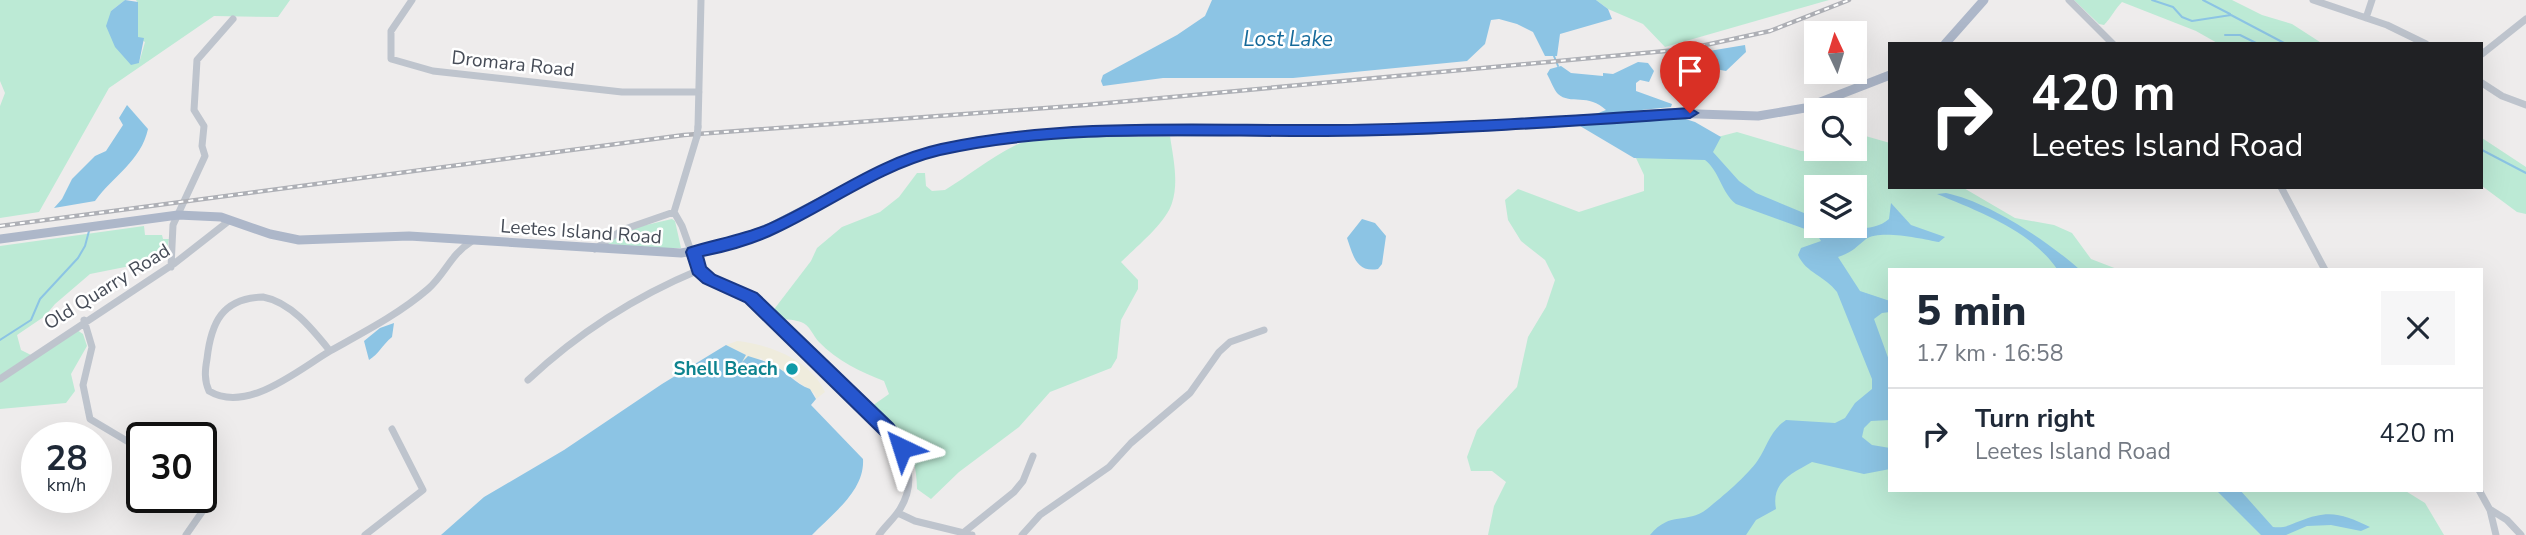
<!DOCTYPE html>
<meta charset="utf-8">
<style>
body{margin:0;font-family:"Nunito Sans",sans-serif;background:#f6f6f7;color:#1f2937;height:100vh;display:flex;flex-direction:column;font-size:26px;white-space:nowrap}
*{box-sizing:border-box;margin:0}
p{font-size:23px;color:#747a83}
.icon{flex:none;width:38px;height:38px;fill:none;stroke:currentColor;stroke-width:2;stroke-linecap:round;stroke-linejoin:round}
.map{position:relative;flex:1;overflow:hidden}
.sheet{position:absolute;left:1888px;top:268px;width:595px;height:224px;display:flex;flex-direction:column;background:#fff;border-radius:0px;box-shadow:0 7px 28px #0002}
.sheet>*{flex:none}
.banner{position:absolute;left:1888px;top:42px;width:595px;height:147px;border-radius:0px;box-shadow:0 7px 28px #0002;background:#202124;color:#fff;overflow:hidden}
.needle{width:46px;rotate:356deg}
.tools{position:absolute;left:1804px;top:21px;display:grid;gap:14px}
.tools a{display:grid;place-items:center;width:63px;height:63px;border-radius:0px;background:#fff;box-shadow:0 7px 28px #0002;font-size:35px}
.speed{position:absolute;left:21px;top:422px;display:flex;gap:14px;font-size:35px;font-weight:700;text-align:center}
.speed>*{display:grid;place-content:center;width:91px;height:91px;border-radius:50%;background:#fff;box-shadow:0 7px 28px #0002;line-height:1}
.speed small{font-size:18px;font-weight:400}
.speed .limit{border:4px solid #111;border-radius:10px;background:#fff;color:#111}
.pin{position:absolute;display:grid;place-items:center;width:60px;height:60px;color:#fff;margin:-72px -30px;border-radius:50% 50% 50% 0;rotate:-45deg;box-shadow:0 0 7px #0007}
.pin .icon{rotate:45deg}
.me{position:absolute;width:77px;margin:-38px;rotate:319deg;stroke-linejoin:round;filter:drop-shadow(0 0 5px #0008)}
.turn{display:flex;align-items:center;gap:24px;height:147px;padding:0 28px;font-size:32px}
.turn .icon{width:91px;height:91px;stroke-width:2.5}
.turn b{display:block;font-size:49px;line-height:60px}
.round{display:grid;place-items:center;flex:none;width:74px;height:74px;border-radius:0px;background:#f6f6f7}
.summary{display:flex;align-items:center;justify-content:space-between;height:119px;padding:0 28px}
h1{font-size:42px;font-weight:800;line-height:52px}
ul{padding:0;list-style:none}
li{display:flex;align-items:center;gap:21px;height:91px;padding:0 28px;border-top:2px solid #e0e1e3}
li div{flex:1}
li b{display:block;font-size:26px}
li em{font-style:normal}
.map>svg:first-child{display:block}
</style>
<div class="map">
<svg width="2526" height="535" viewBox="0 0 2526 535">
<rect width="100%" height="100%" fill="#eeecec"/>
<path fill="#bcead5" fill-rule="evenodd" d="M0 0H125L111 11 121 51 139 63 145 42 138 38V3L136 0H290L278 17 214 16 109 88 39 212 0 218V106L5 93 0 81Z
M1596 0H1829L1665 47 1643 24 1608 9Z
M2074 0H2232L2262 15 2292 24 2323 44H2219L2196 31 2122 2C2115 9 2111 18 2104 25L2099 24Z
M1737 132 1801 151 1827 152 1831 149H1855V133L1890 143V187H1962L2015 218 2054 225 2072 233 2091 259 2117 269 1890 270V490H2404L2425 503 2444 535H1488L1494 506 1506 482 1492 471H1471L1467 457 1477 430 1517 387 1528 337 1546 307 1555 280 1545 260 1521 241 1508 220 1505 200 1518 189 1579 212 1644 191V175L1636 158ZM1816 187H1855V226H1816Z
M1170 136C1173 157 1179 182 1172 203 1166 223 1136 247 1121 262L1138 280V289L1121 320 1117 358 1111 368 1050 392 1019 427 959 472 931 499 917 489C917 448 900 432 872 406L889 394 884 381C861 372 837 361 819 342 813 336 810 325 801 322 786 317 789 324 772 312L811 261 817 248 842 227 880 212 899 197 917 173H925L926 186 932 191 945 190C968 176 990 158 1014 146 1041 131 1136 136 1170 136Z
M2482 138 2526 167V214L2517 212 2482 186Z
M672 219 675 221 681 248H646L602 243 633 228Z
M144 226 145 235H162L163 239H169L165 259 90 274 55 304 45 316 17 335 21 350 35 357 77 330 83 334 87 346 71 374 75 391 66 403 0 409V246Z"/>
<path fill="#efecdd" d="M737 341C769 344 811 360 825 392L816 399 815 394 778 367 760 372 758 371 766 363 761 358 742 363 740 361 746 355 726 345Z"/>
<path fill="#8cc4e4" d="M125 0 138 2V37L144 38 139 63 131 65 115 47 106 26 111 11Z
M1212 0H1596L1608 9 1612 19 1560 34 1557 56H1545L1533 32 1517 24 1499 19 1491 20 1485 44 1467 61 1293 78H1163L1103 86 1101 81 1103 75 1177 35 1205 16Z
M1745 45 1746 52 1726 71 1710 68 1691 54Z
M1638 62 1648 63 1654 71 1649 82 1640 80 1636 83V91L1672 104 1671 107 1593 115 1606 110C1589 93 1570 105 1558 94 1554 90 1550 79 1547 74L1550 69 1561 66 1571 73 1603 76V73L1613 74Z
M127 105 148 129C141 161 113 176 95 201L54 208 62 199 72 179 95 156 106 151 123 125 119 118Z
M1679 117 1695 122 1721 137 1713 152 1739 181 1756 193 1816 218V226C1839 226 1871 235 1889 219L1891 203 1911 225 1945 237 1939 242C1923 239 1880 229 1866 239 1855 248 1853 252 1838 257L1860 291 1890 301V312L1882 313 1874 319 1890 363V420L1871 421 1864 428 1862 437 1872 445 1890 448V469L1864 474 1812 462C1791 474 1771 482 1776 509L1756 520 1746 535H1650C1671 510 1686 525 1707 509 1722 497 1748 475 1758 460 1768 445 1770 431 1786 420L1835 423 1845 418 1855 403 1872 389V379L1837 292C1825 276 1806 273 1798 255L1801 248 1821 241 1816 233 1736 204C1721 192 1720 172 1705 160L1634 158 1580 126Z
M1946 193C1989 202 2046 240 2079 269H2057C2030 230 1980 212 1937 194Z
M1362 219 1375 223 1386 236 1382 264 1378 269C1356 273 1353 255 1347 238Z
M394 323 392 337C382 345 379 354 369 360L364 341 380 328Z
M726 345 746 355 742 362 748 356 767 362 759 371 769 363C785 369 795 384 810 389L816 399 811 405 863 459C865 491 832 514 812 535H441L484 497 564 450 662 384Z
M2216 490H2240L2273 527C2286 528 2289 525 2300 521 2329 509 2343 514 2370 527L2361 531 2331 525 2307 526 2286 535H2261Z"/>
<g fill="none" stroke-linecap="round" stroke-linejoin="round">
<path stroke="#8cc4e4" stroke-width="2" d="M2152 0 2173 7 2182 17 2192 21 2231 15 2286 44
M2203 0 2230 14
M2225 35H2240L2258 44
M1554 56 1558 66
M2482 150 2526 173
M0 340 31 320 40 299 78 258 85 246 89 231"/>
<path stroke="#bec4cd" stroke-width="7" d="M412 0 391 31V59L433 71 622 92H699
M2069 0 2113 44
M2313 0 2387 25 2426 44
M2366 18 2372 0
M2482 54 2526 19
M2482 83 2502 96 2526 105
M698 127 701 0
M2281 187 2325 270
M674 212 682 226 696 265 706 277 761 307 887 429C906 454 918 480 900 509 894 519 885 526 879 535
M674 212 697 136
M595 249 622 230 674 212
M171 267 173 225 205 156 202 146 204 126 194 110 197 60 233 19
M263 297C291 302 313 330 330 351 298 370 247 414 209 391 204 380 205 370 207 359 211 323 222 298 263 297Z
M84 320 92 347 83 385 90 419 142 450
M330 351C364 332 399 314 428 289 446 273 450 255 472 241
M0 379 175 263 230 220
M528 380C579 332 634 297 699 270
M2479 490 2490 510 2496 535
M2491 510 2507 520 2521 535
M898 513 915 521 972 535
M963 533 1014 492 1023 481 1033 456
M186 535 211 499 212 481 201 473
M365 535 423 490 392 429
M1022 535 1040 515 1109 467 1131 443 1190 393 1219 352 1230 342 1264 330"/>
<path stroke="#adb7c9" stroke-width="9" d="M1945 44 1984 0
M0 239 178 215 221 217 270 234 299 240 409 236 681 253 711 248 765 230 893 164 934 151 978 141 1067 133 1432 130 1668 113 1758 116 1805 108 1890 75"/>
<g stroke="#aeb0b6" stroke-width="4.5">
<path id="rail" d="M0 226 684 135 1086 105 1687 49 1770 31 1849 0"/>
</g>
<use href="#rail" stroke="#fff" stroke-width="2" stroke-dasharray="5" stroke-linecap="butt"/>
<path stroke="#bec4cd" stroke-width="7" d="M697 136 698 127"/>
</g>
<path fill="#2656ce" stroke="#193886" stroke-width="2" d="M1690 108 1698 113 1690 118C1569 126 1448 135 1326 136 1199 137 1064 127 940 155 882 169 831 207 778 232 754 244 728 251 703 256L706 267 715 275 757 293 893 424 911 448 908 453C894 458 888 444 880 434L745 302 703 283 693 274 686 252 688 248C713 240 739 236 764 226 824 200 876 158 941 144 1068 117 1202 126 1331 125 1451 124 1571 116 1690 108Z"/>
<circle fill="#0f9aa8" stroke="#fff" stroke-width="2.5" cx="792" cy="369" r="7"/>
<g text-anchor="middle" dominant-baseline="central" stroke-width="5" stroke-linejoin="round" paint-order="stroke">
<g font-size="19" fill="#464c57" stroke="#fff">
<text transform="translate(513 64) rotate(6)">Dromara Road</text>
<text transform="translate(581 232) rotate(4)">Leetes Island Road</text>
<text transform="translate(107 287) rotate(-32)">Old Quarry Road</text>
</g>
<g font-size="19" font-weight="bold" fill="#0d838f" stroke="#fff" text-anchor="end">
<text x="778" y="369">Shell Beach</text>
</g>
<g font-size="21" font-style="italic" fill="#166a9a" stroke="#fff">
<text x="1288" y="39">Lost Lake</text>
</g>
</g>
</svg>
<div class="tools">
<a><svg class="needle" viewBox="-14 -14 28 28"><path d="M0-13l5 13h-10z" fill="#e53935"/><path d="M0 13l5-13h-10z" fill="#747a83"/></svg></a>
<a><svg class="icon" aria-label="search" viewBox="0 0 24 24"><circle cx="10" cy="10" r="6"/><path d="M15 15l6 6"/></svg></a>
<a><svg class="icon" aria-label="layers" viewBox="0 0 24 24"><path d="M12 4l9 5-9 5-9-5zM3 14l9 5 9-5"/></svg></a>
</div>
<div class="speed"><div>28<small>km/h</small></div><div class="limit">30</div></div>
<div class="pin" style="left:1690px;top:113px;background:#d93025"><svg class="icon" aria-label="arrive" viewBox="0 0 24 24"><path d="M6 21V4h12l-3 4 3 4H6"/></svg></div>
<svg class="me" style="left:902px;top:448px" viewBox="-20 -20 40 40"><path d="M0-17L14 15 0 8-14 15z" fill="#2656ce" stroke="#fff" stroke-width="4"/></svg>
<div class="banner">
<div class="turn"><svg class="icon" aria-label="right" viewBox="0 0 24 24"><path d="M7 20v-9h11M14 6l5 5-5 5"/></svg><div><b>420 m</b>Leetes Island Road</div></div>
</div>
<section class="sheet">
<div class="summary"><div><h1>5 min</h1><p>1.7 km · 16:58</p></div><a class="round"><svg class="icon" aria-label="close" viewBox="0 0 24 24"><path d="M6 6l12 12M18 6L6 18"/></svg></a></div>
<ul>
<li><svg class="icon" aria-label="right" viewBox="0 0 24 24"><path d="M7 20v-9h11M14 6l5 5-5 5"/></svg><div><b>Turn right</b><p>Leetes Island Road</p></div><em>420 m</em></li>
</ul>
</section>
</div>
